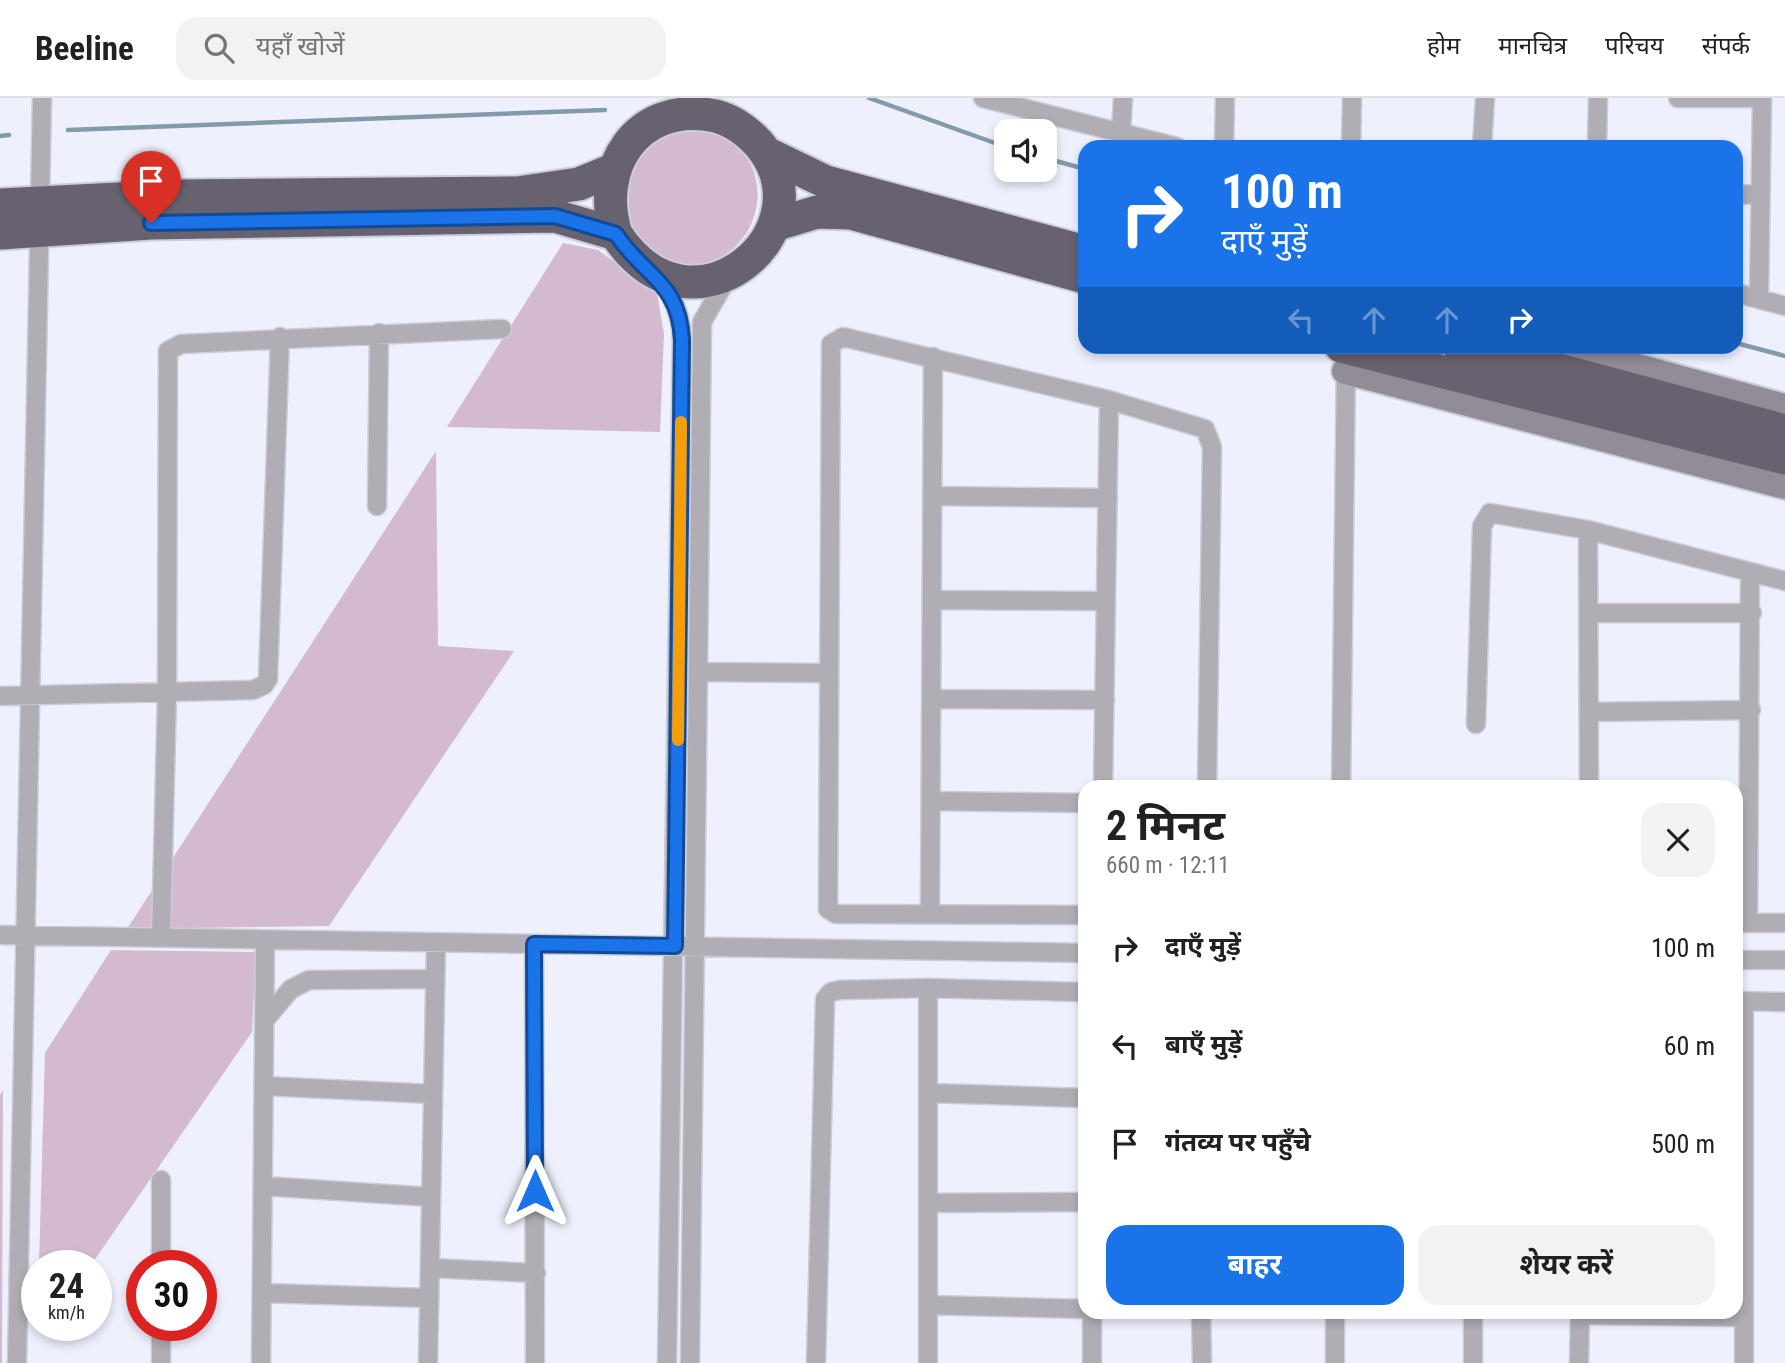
<!DOCTYPE html>
<html lang="hi">
<meta charset="utf-8">
<style>
body{margin:0;font-family:"Roboto Condensed","Noto Sans Devanagari",sans-serif;background:#f2f2f2;color:#202124;height:100vh;display:flex;flex-direction:column;font-size:26px;white-space:nowrap}
*{box-sizing:border-box;margin:0}
p{font-size:23px;color:#757577}
.icon{flex:none;width:38px;height:38px;fill:none;stroke:currentColor;stroke-width:2;stroke-linecap:round;stroke-linejoin:round}
.map{position:relative;flex:1;overflow:hidden}
.side{position:absolute;left:1078px;top:682px;width:665px;height:539px;display:flex;flex-direction:column;background:#fff;border-radius:21px;box-shadow:0 4px 10px #0003}
.side>*{flex:none}
.banner{position:absolute;left:1078px;top:42px;width:665px;height:214px;border-radius:21px;box-shadow:0 4px 10px #0003;background:#1a73e8;color:#fff;overflow:hidden}
.buttons{position:absolute;left:994px;top:21px;display:grid;gap:14px}
.buttons a{display:grid;place-items:center;width:63px;height:63px;border-radius:14px;background:#fff;box-shadow:0 4px 10px #0003;font-size:35px}
.speed{position:absolute;left:21px;top:1152px;display:flex;gap:14px;font-size:35px;font-weight:700;text-align:center}
.speed>*{display:grid;place-content:center;width:91px;height:91px;border-radius:50%;background:#fff;box-shadow:0 4px 10px #0003;line-height:1}
.speed small{font-size:18px;font-weight:400}
.speed .limit{border:10px solid #d22;background:#fff;color:#111}
.pin{position:absolute;display:grid;place-items:center;width:60px;height:60px;color:#fff;margin:-72px -30px;border-radius:50% 50% 50% 0;rotate:-45deg;box-shadow:0 0 7px #0007}
.pin .icon{rotate:45deg}
.me{position:absolute;width:77px;margin:-38px;rotate:0deg;stroke-linejoin:round;filter:drop-shadow(0 0 5px #0008)}
.turn{display:flex;align-items:center;gap:24px;height:147px;padding:0 28px;font-size:32px}
.turn .icon{width:91px;height:91px;stroke-width:2.5}
.turn b{display:block;font-size:49px;line-height:60px}
.lanes{display:flex;align-items:center;height:66px;padding:0 28px;background:#0003;justify-content:center;gap:35px;direction:ltr}
.lanes .off{opacity:.35}
.round{display:grid;place-items:center;flex:none;width:74px;height:74px;border-radius:21px;background:#f2f2f2}
.summary{display:flex;align-items:center;justify-content:space-between;height:119px;padding:0 28px}
h1{font-size:42px;font-weight:700;line-height:52px}
.cta{display:flex;gap:14px;margin-top:auto;padding:14px 28px}
.cta a{flex:1;height:80px;border-radius:21px;background:#1a73e8;color:#fff;font-size:28px;font-weight:700;line-height:80px;text-align:center}
.cta a+a{background:#f2f2f2;color:#202124}
ul{padding:0;list-style:none}
li{display:flex;align-items:center;gap:21px;height:98px;padding:0 28px}
li div{flex:1}
li b{display:block;font-size:26px}
li em{font-style:normal}
header{display:flex;align-items:center;gap:42px;box-sizing:border-box;height:98px;padding:0 35px;background:#fff;border-bottom:2px solid #e0e0e0}
header strong{font-size:33px}
nav{display:flex;gap:38px;margin-inline-start:auto;font-size:24px}
.search{width:490px;height:63px;background:#f2f2f2;display:flex;align-items:center;gap:18px;box-sizing:border-box;padding:0 24px;border-radius:21px;color:#757577;font-size:26px}
.map>svg:first-child{display:block}
</style>
<header>
<strong>Beeline</strong>
<div class="search"><svg class="icon" aria-label="search" viewBox="0 0 24 24"><circle cx="10" cy="10" r="6"/><path d="M15 15l6 6"/></svg>यहाँ खोजें</div>
<nav><a>होम</a><a>मानचित्र</a><a>परिचय</a><a>संपर्क</a></nav>
</header>
<div class="map">
<svg width="1785" height="1265" viewBox="0 0 1785 1265">
<rect width="100%" height="100%" fill="#eef0fe"/>
<path fill="#d4bace" d="M683 29C691 30 702 29 710 32 783 56 768 161 692 167 681 168 665 166 656 160 644 150 634 135 623 124 624 56 622 59 683 29Z
M563 145 598 152 657 195 664 236 660 334 447 329Z
M436 353 438 548 514 553 329 828 127 831Z
M111 852 256 854 252 934 91 1167H39L45 955Z
M3 992 2 1265H0V997Z"/>
<g fill="none" stroke-linecap="round" stroke-linejoin="round">
<path stroke="#819baa" stroke-width="4.5" d="M869 0 1006 49
M68 32 605 12
M0 38 9 37
M1045 60 1085 71
M1736 245 1785 258"/>
<g stroke="#cbcdd9" stroke-width="21">
<path id="street" d="M983 0 1177 49
M1678 0H1762
M1121 35 1123 0
M1224 49 1225 0
M1351 49 1352 0
M1482 49 1485 0
M1597 49 1598 0
M1736 97 1760 96
M657 180C675 197 681 218 682 242L667 1265
M1736 195 1785 208
M1759 201 1762 0
M935 398 1108 400
M377 408 379 235
M1588 432 1589 690
M933 502 1106 503
M1590 515H1752
M699 574 828 575
M0 598 253 592 264 587 268 581 280 239
M932 601 1105 602
M1589 614 1751 612
M1476 626 1482 428 1490 415 1588 432 1785 483
M1103 690 1109 302
M1341 690 1346 263
M931 703 1085 705
M930 816 933 259
M1085 817 836 816 828 811 831 246 843 239 1109 302 1205 331 1212 349 1207 690
M1736 825H1785
M1748 825 1750 474
M0 837 1085 855
M161 840 167 595 168 253 181 246 502 231
M534 846 535 1265
M1736 862H1785
M1736 903 1785 904
M1744 904V1265
M264 923 291 891 309 882 435 881
M264 988 433 996
M928 995 1085 1000
M263 1088 431 1099
M928 1105 1085 1104
M161 1167V1082
M430 1170 536 1175
M262 1195 429 1200
M928 1207 1085 1211
M1092 1214V1265
M1201 1214 1202 1265
M1473 1214V1265
M1580 1217 1744 1219
M17 1265 42 0
M161 1265V1227
M261 1265 265 842
M428 1265 436 845
M690 1265 702 224 728 179
M816 1265 825 901 831 894 840 892 928 890 1079 894 1085 897
M928 1265V890
M1335 1265V1214
M1579 1265 1580 1214"/>
</g>
<g stroke="#cbcdd9" stroke-width="30">
<path id="secondary" d="M1560 248 1785 309
M1345 273 1785 388"/>
</g>
<g stroke="#cbcdd9" stroke-width="37">
<path id="highway" d="M766 55 826 84 1085 154
M0 107 176 98 517 95 579 86 613 72
M774 127 817 114 851 115 1085 179
M0 135 151 125 555 118 616 136C691 252 832 132 759 46 746 32 729 20 710 17 636 5 595 71 616 136
M1341 248 1785 360
M1459 248 1500 256 1785 333"/>
</g>
<use href="#street" stroke="#b0adb4" stroke-width="18"/>
<use href="#secondary" stroke="#918c96" stroke-width="26"/>
<use href="#highway" stroke="#68616f" stroke-width="33"/>
</g>
<g fill="none" stroke-linecap="round" stroke-linejoin="round">
<g stroke="#114b97" stroke-width="18">
<path id="route" d="M151 125 555 118 616 136C644 179 679 183 682 242L675 848 534 846 535 1093"/>
</g>
<use href="#route" stroke="#1a73e8" stroke-width="12"/>
<path stroke="#f59e0b" stroke-width="12" d="M678 642 681 324"/>
</g>
</svg>
<div class="buttons">
<a><svg class="icon" aria-label="sound" viewBox="0 0 24 24"><path d="M4 9h4l5-4v14l-5-4H4zM17 9q2 3 0 6"/></svg></a>
</div>
<div class="speed"><div>24<small>km/h</small></div><div class="limit">30</div></div>
<div class="pin" style="left:151px;top:125px;background:#d93025"><svg class="icon" aria-label="arrive" viewBox="0 0 24 24"><path d="M6 21V4h12l-3 4 3 4H6"/></svg></div>
<svg class="me" style="left:535px;top:1093px" viewBox="-20 -20 40 40"><path d="M0-17L14 15 0 8-14 15z" fill="#1a73e8" stroke="#fff" stroke-width="4"/></svg>
<div class="banner">
<div class="turn"><svg class="icon" aria-label="right" viewBox="0 0 24 24"><path d="M7 20v-9h11M14 6l5 5-5 5"/></svg><div><b>100 m</b>दाएँ मुड़ें</div></div>
<div class="lanes"><svg class="icon off" aria-label="left" viewBox="0 0 24 24"><path d="M17 20v-9H6M10 6l-5 5 5 5"/></svg><svg class="icon off" aria-label="ahead" viewBox="0 0 24 24"><path d="M12 20V5M6 11l6-6 6 6"/></svg><svg class="icon off" aria-label="ahead" viewBox="0 0 24 24"><path d="M12 20V5M6 11l6-6 6 6"/></svg><svg class="icon" aria-label="right" viewBox="0 0 24 24"><path d="M7 20v-9h11M14 6l5 5-5 5"/></svg></div>
</div>
<section class="side">
<div class="summary"><div><h1>2 मिनट</h1><p>660 m · 12:11</p></div><a class="round"><svg class="icon" aria-label="close" viewBox="0 0 24 24"><path d="M6 6l12 12M18 6L6 18"/></svg></a></div>
<ul>
<li><svg class="icon" aria-label="right" viewBox="0 0 24 24"><path d="M7 20v-9h11M14 6l5 5-5 5"/></svg><div><b>दाएँ मुड़ें</b></div><em>100 m</em></li>
<li><svg class="icon" aria-label="left" viewBox="0 0 24 24"><path d="M17 20v-9H6M10 6l-5 5 5 5"/></svg><div><b>बाएँ मुड़ें</b></div><em>60 m</em></li>
<li><svg class="icon" aria-label="arrive" viewBox="0 0 24 24"><path d="M6 21V4h12l-3 4 3 4H6"/></svg><div><b>गंतव्य पर पहुँचे</b></div><em>500 m</em></li>
</ul>
<div class="cta"><a>बाहर</a><a>शेयर करें</a></div>
</section>
</div>
